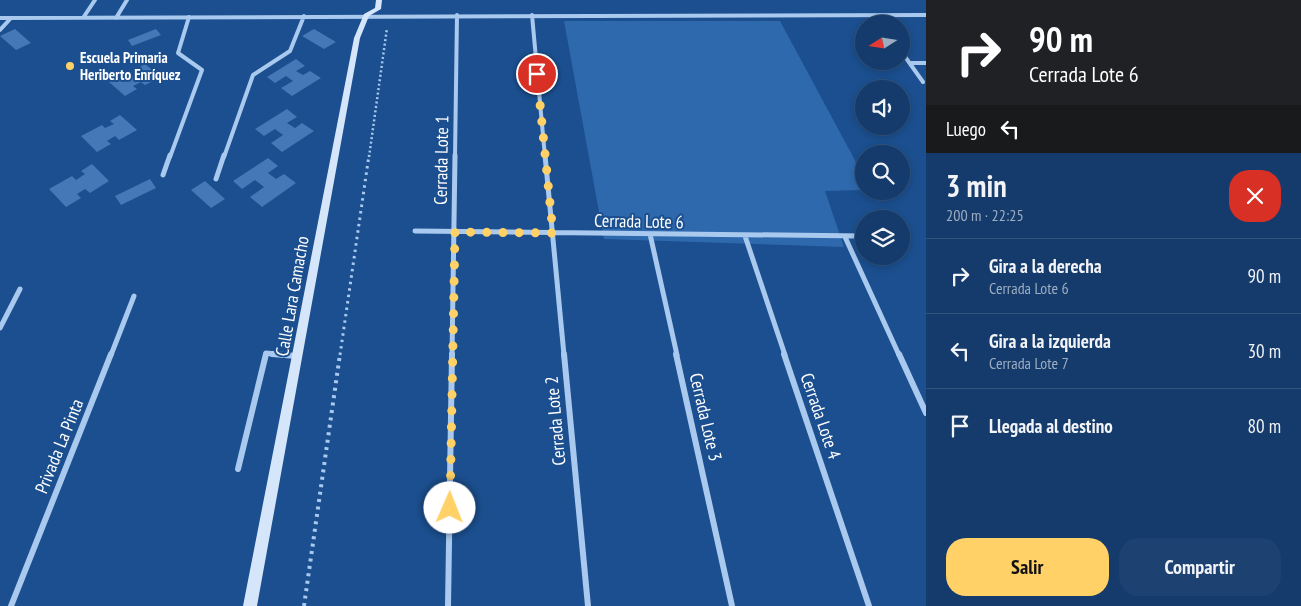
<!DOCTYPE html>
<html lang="es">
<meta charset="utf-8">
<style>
body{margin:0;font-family:"PT Sans Narrow",sans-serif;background:#1d4271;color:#f1f3f6;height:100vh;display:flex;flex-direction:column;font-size:19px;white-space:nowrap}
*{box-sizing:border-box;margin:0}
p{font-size:16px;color:#9dadc1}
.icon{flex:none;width:28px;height:28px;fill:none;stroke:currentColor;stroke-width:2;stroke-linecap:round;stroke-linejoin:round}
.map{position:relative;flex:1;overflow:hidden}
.drawer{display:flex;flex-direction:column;background:#143b6b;width:375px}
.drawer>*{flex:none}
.hud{background:#202124;color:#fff;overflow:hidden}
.needle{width:32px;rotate:258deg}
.buttons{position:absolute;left:855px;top:15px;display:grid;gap:10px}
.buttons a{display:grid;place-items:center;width:55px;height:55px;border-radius:50%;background:#143b6b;box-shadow:0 2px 8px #0003,0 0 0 1px #33557e;font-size:25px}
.pin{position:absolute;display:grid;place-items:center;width:42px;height:42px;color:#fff;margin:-21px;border:2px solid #fff;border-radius:50%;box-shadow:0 1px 5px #0007}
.me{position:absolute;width:55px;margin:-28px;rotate:1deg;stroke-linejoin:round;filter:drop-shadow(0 0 4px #0008)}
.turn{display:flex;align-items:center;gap:18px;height:105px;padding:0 20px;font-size:22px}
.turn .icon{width:65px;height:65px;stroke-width:2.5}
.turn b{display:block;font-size:35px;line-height:42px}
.then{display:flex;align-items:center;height:48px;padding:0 20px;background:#0003;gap:10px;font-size:19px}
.round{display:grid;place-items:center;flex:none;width:52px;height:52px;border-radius:20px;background:#1d4271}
.summary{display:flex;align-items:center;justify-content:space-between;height:85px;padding:0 20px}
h1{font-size:30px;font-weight:700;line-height:38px}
.cta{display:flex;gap:10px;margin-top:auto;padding:10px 20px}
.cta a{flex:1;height:58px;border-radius:20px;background:#ffd166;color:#111;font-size:20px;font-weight:700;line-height:58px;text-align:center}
.cta a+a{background:#1d4271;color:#f1f3f6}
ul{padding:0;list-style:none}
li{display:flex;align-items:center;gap:15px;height:75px;padding:0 20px;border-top:1px solid #33557e}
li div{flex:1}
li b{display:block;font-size:19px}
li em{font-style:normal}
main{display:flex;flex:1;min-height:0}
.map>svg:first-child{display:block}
</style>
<main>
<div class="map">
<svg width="926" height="606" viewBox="0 0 926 606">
<rect width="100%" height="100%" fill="#1b4f8f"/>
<path fill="#2e69ad" d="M564 21H780L864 177V190L825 191 844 247 604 239Z"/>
<path fill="#4478b7" d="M15 29 31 43 16 50 0 36Z
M156 29 161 35 132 46 128 40Z
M314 29 336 42 324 49 302 36Z
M296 59 305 66 296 71 303 75 310 71 321 78 292 96 281 88 293 81 286 76 275 83 267 77Z
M145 64 161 77 145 85 141 82 133 86 137 89 125 96 109 82 128 72 132 76 139 72 136 69Z
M287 109 297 117 287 123 295 128 302 123 314 131 282 152 271 143 283 135 275 129 264 136 255 129Z
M120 115 137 130 119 140 115 136 107 141 111 144 97 152 81 136 102 125 105 128 114 124 110 121Z
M268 158 278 166 268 173 276 179 284 174 296 183 262 207 250 197 264 187 255 180 242 189 233 181Z
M92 164 109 181 90 193 85 189 77 194 81 198 66 207 49 189 72 176 76 180 85 174 81 171Z
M150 179 156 188 121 205 115 196Z
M205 181 225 199 211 208 191 190Z"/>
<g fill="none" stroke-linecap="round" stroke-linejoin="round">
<path stroke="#a9c9ee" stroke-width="2.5" stroke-dasharray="2 2.5" stroke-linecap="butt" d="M369 157 387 28"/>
<path stroke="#a9c9ee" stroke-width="3" stroke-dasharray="2.5 4" stroke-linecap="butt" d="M340 355 369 155"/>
<path stroke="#a9c9ee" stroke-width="4" stroke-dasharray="3 4.5" stroke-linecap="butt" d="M304 606 340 354"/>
<path stroke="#a9c9ee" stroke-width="4" d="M532 15 545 157
M0 18 926 15
M83 18 95 0
M116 18 127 0
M0 30 11 18
M901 51 923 82
M910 63H926
M170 157 202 70 178 53 189 17
M224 157 253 75 290 51 304 16
M455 157 457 15"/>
<path stroke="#a9c9ee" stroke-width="5" d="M545 155 564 355
M163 175 170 155
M216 179 224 155
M415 231 864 236
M650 234 677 355
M745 236 785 355
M845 237 899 355
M0 328 20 289
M111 355 134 296
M266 355V353L285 355
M452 355 455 155"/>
<path stroke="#a9c9ee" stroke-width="6" d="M272 354 297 356
M564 354 588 606
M676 354 732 606
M784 354 869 606
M899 354 926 413
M238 469 266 354
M11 606 111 354
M448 606 452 354"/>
<path fill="#d6e6fa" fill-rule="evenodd" d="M376 0H382L381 9 369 16 360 38 257 606H243L354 38 364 14 375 8Z"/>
</g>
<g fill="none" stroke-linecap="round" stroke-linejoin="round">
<path stroke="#ffd166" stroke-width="9" stroke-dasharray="0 16.2" d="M450 508 455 232 553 233 537 74"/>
</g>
<circle fill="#ffd166" stroke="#1b4f8f" stroke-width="2" cx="70" cy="66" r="5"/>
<g text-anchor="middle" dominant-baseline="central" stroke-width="4" stroke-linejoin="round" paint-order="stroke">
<g font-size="15" font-weight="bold" fill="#fff" stroke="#1b4f8f" text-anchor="start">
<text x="80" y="57">Escuela Primaria<tspan x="80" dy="17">Heriberto Enríquez</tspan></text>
</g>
<g font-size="18" fill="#fff" stroke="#1b4f8f">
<text transform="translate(441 160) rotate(-89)">Cerrada Lote 1</text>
<text transform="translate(639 221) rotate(1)">Cerrada Lote 6</text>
<text transform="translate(292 296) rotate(-80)">Calle Lara Camacho</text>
<text transform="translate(821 416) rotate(71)">Cerrada Lote 4</text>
<text transform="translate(706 417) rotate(77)">Cerrada Lote 3</text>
<text transform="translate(555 421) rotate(-95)">Cerrada Lote 2</text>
<text transform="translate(59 446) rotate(-68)">Privada La Pinta</text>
</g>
</g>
</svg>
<div class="buttons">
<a><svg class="needle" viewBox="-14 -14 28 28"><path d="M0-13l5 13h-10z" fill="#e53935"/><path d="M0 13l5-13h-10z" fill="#9dadc1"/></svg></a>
<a><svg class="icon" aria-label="sound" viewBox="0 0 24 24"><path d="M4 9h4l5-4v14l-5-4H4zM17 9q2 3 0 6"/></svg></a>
<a><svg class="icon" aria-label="search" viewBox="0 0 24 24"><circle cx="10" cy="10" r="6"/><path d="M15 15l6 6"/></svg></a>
<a><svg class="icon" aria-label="layers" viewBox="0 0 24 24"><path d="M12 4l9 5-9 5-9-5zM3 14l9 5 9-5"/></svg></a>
</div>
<div class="pin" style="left:537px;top:74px;background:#d93025"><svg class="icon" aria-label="arrive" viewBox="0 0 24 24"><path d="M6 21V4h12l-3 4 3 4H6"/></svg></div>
<svg class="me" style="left:450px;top:508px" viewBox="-20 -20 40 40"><circle r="19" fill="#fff"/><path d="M0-13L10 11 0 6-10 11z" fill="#ffd166"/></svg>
</div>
<section class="drawer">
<div class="hud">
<div class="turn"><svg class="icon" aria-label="right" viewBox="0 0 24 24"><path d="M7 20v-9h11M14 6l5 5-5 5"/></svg><div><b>90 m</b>Cerrada Lote 6</div></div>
<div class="then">Luego<svg class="icon" aria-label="left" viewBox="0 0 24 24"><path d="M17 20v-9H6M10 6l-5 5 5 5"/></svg></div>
</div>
<div class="summary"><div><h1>3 min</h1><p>200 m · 22:25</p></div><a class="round" style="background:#d93025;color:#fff"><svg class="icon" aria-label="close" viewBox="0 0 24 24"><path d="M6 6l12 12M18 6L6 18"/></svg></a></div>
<ul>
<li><svg class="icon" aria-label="right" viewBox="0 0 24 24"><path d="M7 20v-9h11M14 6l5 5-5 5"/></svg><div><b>Gira a la derecha</b><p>Cerrada Lote 6</p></div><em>90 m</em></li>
<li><svg class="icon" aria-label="left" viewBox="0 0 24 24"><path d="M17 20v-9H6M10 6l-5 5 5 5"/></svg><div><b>Gira a la izquierda</b><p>Cerrada Lote 7</p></div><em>30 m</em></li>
<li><svg class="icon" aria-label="arrive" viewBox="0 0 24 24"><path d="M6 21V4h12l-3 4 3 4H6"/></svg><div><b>Llegada al destino</b></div><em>80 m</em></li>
</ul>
<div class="cta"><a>Salir</a><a>Compartir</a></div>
</section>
</main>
